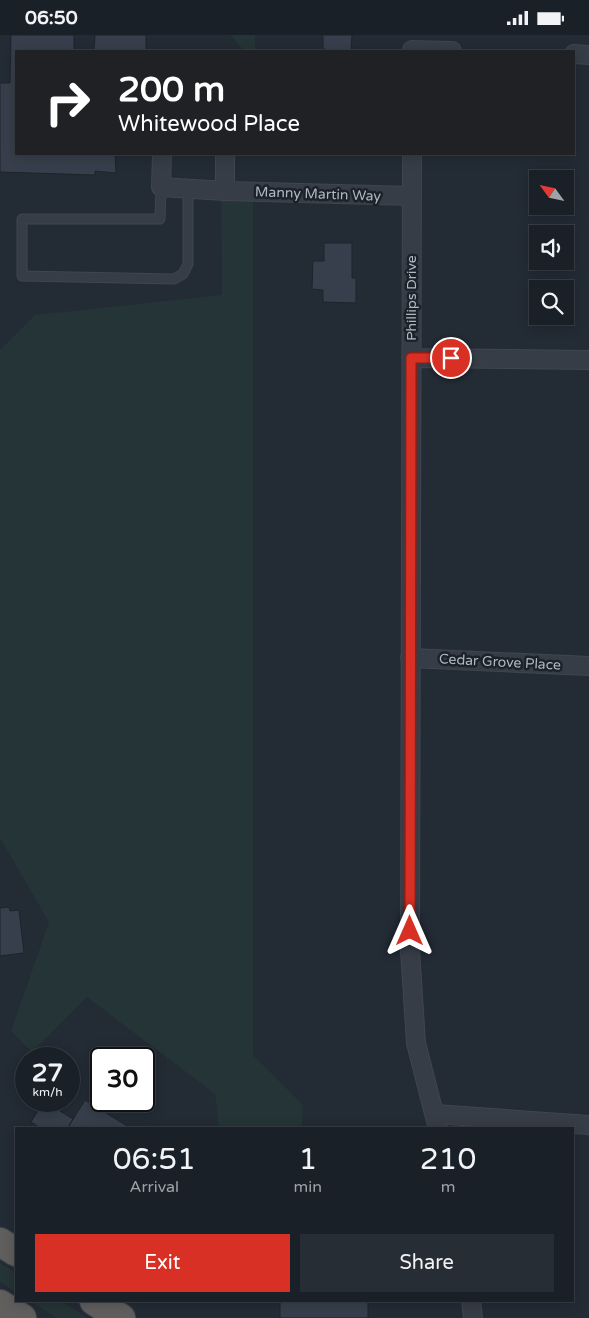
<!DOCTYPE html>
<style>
body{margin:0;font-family:"Varela Round",sans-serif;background:#272d34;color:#f1f3f6;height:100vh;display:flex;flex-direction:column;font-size:19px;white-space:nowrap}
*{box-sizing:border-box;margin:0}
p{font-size:16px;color:#9fa3a8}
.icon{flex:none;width:28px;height:28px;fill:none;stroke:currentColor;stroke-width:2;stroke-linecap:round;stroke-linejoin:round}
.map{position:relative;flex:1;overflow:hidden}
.sheet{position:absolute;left:15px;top:1092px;width:559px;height:175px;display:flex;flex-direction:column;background:#1a2028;border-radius:0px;box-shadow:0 2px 12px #0003,0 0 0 1px #383e45}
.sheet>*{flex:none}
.top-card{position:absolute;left:15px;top:15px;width:560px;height:105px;border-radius:0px;box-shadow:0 2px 12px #0003,0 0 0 1px #383e45;background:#202124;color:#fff;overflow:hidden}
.needle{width:32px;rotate:303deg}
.tools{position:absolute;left:529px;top:135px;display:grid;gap:10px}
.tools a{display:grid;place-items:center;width:45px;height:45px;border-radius:0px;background:#1a2028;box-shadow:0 2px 12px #0003,0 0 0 1px #383e45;font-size:25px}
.speed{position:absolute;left:15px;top:1012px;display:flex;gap:10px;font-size:25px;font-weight:700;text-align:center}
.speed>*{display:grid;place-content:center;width:65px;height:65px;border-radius:50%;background:#1a2028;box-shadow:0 2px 12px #0003,0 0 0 1px #383e45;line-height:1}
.speed small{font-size:12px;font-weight:400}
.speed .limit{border:2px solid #111;border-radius:8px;background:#fff;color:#111}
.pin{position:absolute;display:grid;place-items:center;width:42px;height:42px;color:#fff;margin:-21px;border:2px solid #fff;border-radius:50%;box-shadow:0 1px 5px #0007}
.me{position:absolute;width:55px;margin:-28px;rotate:0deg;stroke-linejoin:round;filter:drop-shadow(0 0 4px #0008)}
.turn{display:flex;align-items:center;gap:18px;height:105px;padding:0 20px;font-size:22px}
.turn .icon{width:65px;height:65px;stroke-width:2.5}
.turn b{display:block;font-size:35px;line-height:42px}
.eta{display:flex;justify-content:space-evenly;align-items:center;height:85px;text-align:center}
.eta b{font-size:30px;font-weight:600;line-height:35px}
.action{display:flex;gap:10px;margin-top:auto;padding:10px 20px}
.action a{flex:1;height:58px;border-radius:0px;background:#d93025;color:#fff;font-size:20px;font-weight:600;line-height:58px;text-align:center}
.action a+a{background:#272d34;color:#f1f3f6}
.status{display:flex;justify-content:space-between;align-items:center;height:35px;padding:0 25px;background:#1a2028;direction:ltr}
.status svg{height:14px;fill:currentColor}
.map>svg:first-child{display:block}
</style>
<div class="status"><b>06:50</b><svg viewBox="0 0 49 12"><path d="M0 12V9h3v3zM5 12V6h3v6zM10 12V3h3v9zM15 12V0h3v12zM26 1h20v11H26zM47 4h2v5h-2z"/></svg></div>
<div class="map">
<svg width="589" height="1283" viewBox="0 0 589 1283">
<rect width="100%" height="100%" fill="#232b35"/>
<path fill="#253436" d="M231 0H255V16H244Z
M253 159V1020L303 1070 302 1094H219L215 1059 87 962 32 1017 11 996 49 887 0 803V315L35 280 222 260 221 160Z
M0 1228 16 1238V1257L0 1247Z
M30 1266H61L88 1283H57Z"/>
<path fill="#363f4b" stroke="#1e242c" d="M11 0H74V16H16V119H115L116 138 95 136V140L0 137V48H10Z
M95 0H146V16H94Z
M323 0H352L351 16H325V14H323Z
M324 208H352V243H356V268L323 267V255L312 254 313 226H324Z
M9 872 10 876 19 875 24 918 0 921V873Z
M85 1065 132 1094H67Z
M44 1066 73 1084 67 1094H42L31 1087Z
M280 1266H368V1283H280Z"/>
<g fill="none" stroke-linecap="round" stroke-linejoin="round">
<g stroke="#40464f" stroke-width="11">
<path id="service" d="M161 152 160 184H22V241L174 244 183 239 188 229V153"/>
</g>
<g stroke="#40464f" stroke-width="20">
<path id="minor" d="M412 15 452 16
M574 19 589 20
M162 119 161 152 225 156V119
M412 119 410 915 416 1008 438 1094
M225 156 412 161
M411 323 589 325
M410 623 589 631
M435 1079 589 1090
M471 1266 473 1283"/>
</g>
<g stroke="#414850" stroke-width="30">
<path id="trunk" d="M0 1207 16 1217
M94 1266 121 1283
M0 1269 22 1283"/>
</g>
<use href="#service" stroke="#363d46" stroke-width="9"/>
<use href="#minor" stroke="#363d46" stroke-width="18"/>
<use href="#trunk" stroke="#605f5d" stroke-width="28"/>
</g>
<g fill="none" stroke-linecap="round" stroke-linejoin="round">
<g stroke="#8d1f18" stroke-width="12">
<path id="route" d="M410 896 411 323H451"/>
</g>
<use href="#route" stroke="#d93025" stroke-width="9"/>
</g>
<g text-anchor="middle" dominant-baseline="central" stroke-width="5" stroke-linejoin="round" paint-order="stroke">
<g font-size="14" fill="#b1b8c2" stroke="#1c222a">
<text transform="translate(318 159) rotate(2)">Manny Martin Way</text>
<text transform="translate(411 263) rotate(-90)">Phillips Drive</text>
<text transform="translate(500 627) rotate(3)">Cedar Grove Place</text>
</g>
</g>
</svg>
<div class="tools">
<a><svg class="needle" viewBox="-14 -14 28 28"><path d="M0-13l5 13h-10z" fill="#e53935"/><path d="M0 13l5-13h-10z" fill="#9fa3a8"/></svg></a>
<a><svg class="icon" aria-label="sound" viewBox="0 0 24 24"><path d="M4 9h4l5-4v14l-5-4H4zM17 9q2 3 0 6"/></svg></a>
<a><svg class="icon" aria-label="search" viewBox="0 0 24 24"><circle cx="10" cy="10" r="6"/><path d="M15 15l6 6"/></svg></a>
</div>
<div class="speed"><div>27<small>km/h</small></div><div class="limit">30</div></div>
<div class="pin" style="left:451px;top:323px;background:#d93025"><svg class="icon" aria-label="arrive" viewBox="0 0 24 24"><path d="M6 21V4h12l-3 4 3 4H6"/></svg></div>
<svg class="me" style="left:410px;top:896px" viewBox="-20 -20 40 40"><path d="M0-17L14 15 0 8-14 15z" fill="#d93025" stroke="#fff" stroke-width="4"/></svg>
<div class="top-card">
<div class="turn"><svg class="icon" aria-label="right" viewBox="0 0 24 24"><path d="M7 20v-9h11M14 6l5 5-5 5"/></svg><div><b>200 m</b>Whitewood Place</div></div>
</div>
<section class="sheet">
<div class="eta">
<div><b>06:51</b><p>Arrival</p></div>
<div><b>1</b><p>min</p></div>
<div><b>210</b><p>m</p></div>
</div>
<div class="action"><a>Exit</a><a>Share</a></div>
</section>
</div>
